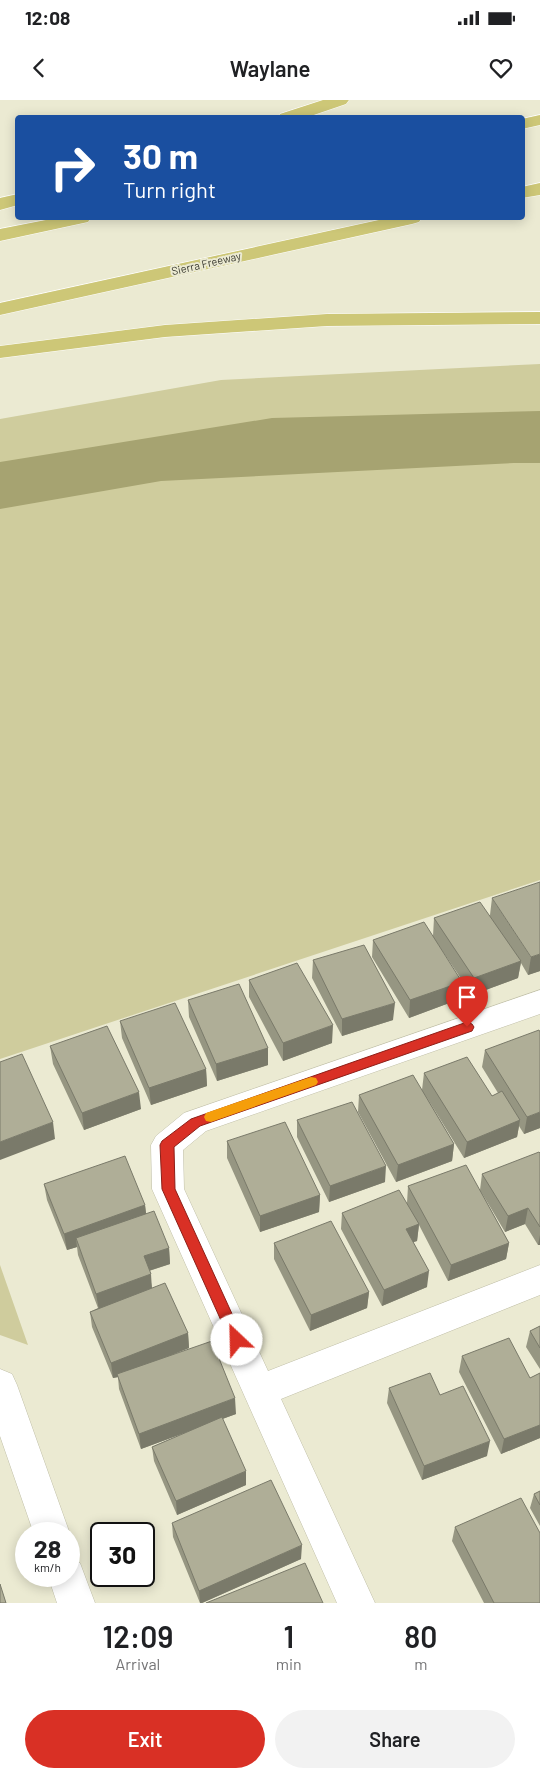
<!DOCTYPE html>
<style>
body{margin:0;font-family:Barlow,sans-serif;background:#f2f2f2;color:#202124;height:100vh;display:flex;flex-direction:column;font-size:19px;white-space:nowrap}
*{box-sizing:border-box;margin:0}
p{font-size:16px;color:#757577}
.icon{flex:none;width:28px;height:28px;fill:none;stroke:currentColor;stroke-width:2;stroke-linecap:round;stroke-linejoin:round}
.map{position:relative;height:1503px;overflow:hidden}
.drawer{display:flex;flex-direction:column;background:#fff;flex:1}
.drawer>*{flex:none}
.top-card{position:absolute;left:15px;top:15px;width:510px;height:105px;border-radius:5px;box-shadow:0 2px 12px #0003;background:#1a4fa0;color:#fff;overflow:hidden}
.speed{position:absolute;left:15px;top:1422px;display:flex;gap:10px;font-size:25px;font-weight:700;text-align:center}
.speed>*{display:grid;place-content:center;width:65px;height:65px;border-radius:50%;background:#fff;box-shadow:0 2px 12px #0003;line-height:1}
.speed small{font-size:12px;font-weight:400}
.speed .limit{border:2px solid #111;border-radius:8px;background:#fff;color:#111}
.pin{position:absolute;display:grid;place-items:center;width:42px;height:42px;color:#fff;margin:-51px -21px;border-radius:50% 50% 50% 0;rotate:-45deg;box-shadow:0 0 5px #0007}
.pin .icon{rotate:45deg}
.me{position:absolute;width:55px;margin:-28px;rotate:336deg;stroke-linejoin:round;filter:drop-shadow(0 0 4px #0008)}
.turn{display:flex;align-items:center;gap:18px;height:105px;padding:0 25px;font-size:22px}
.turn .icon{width:65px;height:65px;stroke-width:2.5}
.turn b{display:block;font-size:35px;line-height:42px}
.eta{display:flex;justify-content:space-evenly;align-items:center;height:85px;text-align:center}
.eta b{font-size:30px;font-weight:600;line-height:35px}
.button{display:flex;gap:10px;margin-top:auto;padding:10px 25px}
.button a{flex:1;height:58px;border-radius:30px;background:#d93025;color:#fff;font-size:20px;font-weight:600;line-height:58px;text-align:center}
.button a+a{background:#f2f2f2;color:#202124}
.status{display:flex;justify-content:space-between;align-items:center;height:35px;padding:0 25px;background:#fff;direction:ltr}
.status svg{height:14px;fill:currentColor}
header{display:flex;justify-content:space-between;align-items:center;height:65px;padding:0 25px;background:#fff;font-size:22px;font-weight:600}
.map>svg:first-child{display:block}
</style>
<div class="status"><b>12:08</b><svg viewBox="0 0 49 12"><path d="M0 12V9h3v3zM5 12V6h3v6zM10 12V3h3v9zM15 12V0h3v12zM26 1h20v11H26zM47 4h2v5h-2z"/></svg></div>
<header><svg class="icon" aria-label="back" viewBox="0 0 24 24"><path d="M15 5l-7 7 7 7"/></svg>Waylane<svg class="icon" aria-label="heart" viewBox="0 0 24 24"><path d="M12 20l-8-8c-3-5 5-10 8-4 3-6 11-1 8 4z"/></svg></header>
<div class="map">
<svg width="540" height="1503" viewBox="0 0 540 1503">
<rect width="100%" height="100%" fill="#ebead2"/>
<path fill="#cfcc9d" d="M540 264V780L0 959V319L221 280Z
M0 1165 28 1245 0 1235Z"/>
<path fill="#a6a371" d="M540 311V363H514L161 381 0 409V362L272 318Z"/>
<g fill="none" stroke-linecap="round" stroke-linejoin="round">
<g stroke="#c0bfa8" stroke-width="1">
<path id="street" d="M540 890V914L206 1031 183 1050 184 1089 268 1271 540 1165V1195L281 1299 375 1503H337L152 1089 151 1045 156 1036 184 1013Z
M0 1269 12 1274 17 1285 70 1434 69 1438V1434H34L0 1336Z
M69 1458 80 1463 95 1503H57L48 1476H69Z"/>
</g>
<g stroke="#fff" stroke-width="1">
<path id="highway" d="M323 0H349L346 4 305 18H278L280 14Z
M540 15V25L522 29V19Z
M540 83V95L522 98V87Z
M18 94V105L0 110V98Z
M56 118H91L88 122 0 141V129Z
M388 118H422L419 122 412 124 0 215V203Z
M540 212V224L327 226 165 237 0 258V246L165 225 327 214Z"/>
</g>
<use href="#street" fill="#fff" fill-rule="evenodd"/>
<use href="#highway" fill="#cdc777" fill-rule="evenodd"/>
</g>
<path fill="#969682" d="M492 798 540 871 528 875 521 863 518 878 472 895 437 843 460 899 409 918 372 857 373 840 433 836 434 818 490 815Z
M313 860 393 920 342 936 312 878Z
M249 880 332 943 283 961 249 897Z
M188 900 268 948V965L217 981 189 917Z
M120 921 206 969 207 986 151 1005 122 938Z
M50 946 141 1009 84 1030 53 964Z
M485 950 540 1028 524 1034 519 1026 517 1037 464 1058 424 993 454 1044 452 1061 396 1082 358 1012 359 995 422 990 424 973 492 996 498 993 482 967Z
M297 1020 385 1082 329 1102 297 1037Z
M227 1041 320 1095 319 1112 260 1132 227 1058Z
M540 1051V1145H538L525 1124 505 1132 480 1090 509 1143 506 1159 448 1181 419 1125 417 1141 413 1142 427 1187 382 1206 341 1129 342 1113 407 1103 408 1086 480 1090 482 1074 540 1053Z
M44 1084 145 1105 146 1114 169 1148 170 1164 149 1171 152 1188 188 1233 189 1248 174 1254 236 1314 222 1319 246 1385 177 1415 154 1361 152 1347 192 1330 141 1349 119 1289 118 1277 113 1278 92 1227 90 1212 98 1208 78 1155 77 1147 67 1150 47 1100Z
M274 1143 369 1192 367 1208 310 1231 274 1159Z
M540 1226V1269L526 1247 530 1231Z
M462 1256 530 1278 540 1273V1338L501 1354 459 1272Z
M389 1288 487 1356 422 1380 387 1303Z
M540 1391V1426L530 1408 534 1394Z
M172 1423 301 1459 202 1503H200L173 1437Z
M455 1427 540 1503H484L452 1441Z"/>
<path fill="#7a7a6a" d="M540 854V871L528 875 531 857Z
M521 861 518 878 472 895 474 878Z
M462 882 460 899 409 918 410 900Z
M395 903 393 920 342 936V919Z
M333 925 332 943 283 961V943Z
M268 948V965L217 981 216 964Z
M206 969 207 986 151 1005 149 988Z
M139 992 141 1009 84 1030 82 1013Z
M540 1012V1028L524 1034 527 1017Z
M520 1020 517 1037 464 1058 467 1042Z
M53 1022 55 1039 0 1060V1042Z
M454 1044 452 1061 396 1082 398 1065Z
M386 1066 385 1082 329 1102 330 1086Z
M320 1095 319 1112 260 1132V1116Z
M145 1105 147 1121 76 1138 77 1147 67 1150 64 1134Z
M528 1108 525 1124 505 1132 508 1116Z
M419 1124 417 1141 404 1145 406 1129Z
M540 1135V1145H538Z
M509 1143 506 1159 448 1181 451 1165Z
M169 1148 170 1164 145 1172 144 1156Z
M429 1171 427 1187 382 1206 384 1190Z
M151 1174 152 1190 99 1210 96 1194Z
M369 1192 367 1208 310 1231 311 1215Z
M188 1233 189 1248 118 1276 117 1274 118 1277 113 1278 111 1263Z
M235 1298 236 1314 141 1349 139 1334Z
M540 1325V1338L501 1354 504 1339Z
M490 1341 487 1356 422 1380 424 1366Z
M246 1371V1385L177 1415 176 1401Z
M302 1445 301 1459 202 1503H200L199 1491Z"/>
<path fill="#afae97" stroke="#7a7a6a" d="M540 782V854L531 857 492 798Z
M480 802 521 861 474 878 434 818Z
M424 822 462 882 410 900 373 840Z
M364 845 395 903 342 919 313 860Z
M297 863 333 925 283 943 249 880Z
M239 884 268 948 216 964 188 900Z
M175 903 206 969 149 988 120 921Z
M107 926 139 992 82 1013 50 946Z
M539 930 540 932V1012L527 1017 485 950Z
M22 954 53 1022 0 1042V962Z
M467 957 492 996 502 991 520 1020 467 1042 424 973Z
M413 975 454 1044 398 1065 359 995Z
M352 1002 386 1066 330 1086 297 1020Z
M285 1022 320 1095 260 1116 227 1041Z
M539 1052 540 1053V1127L528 1108 508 1116 482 1074Z
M125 1056 145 1105 64 1134 44 1084Z
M466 1065 509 1143 451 1165 408 1086Z
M399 1090 419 1124 406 1129 429 1171 384 1190 342 1113Z
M154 1111 169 1148 144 1156 151 1174 96 1194 76 1138Z
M331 1121 369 1192 311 1215 274 1143Z
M165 1183 188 1233 111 1263 90 1212Z
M540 1226V1248L530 1231Z
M509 1238 530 1278 540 1273V1325L504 1339 462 1256Z
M212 1241 235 1298 139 1334 117 1274Z
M430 1273 440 1295 463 1286 490 1341 424 1366 389 1288Z
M222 1317 246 1371 176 1401 152 1347Z
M271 1380 302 1445 199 1491 172 1423Z
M540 1391V1405L534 1394Z
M521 1398 540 1433V1503H494L455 1427Z
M305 1463 323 1503H206Z
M0 1484 6 1503H0Z"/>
<path fill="#d93025" stroke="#8d1f18" d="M467 922 472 924 474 927 472 931 200 1026 174 1047 175 1089 244 1240 242 1245 237 1247 232 1245 162 1089 160 1045 162 1041 191 1019Z"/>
<path fill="#f59e0b" d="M311 977 316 978 318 982 316 985 211 1022 206 1021 204 1017 206 1013Z"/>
<g text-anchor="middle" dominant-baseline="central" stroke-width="4" stroke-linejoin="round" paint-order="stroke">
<g font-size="11" fill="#3c3c32" stroke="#ebead2">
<text transform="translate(206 163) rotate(-13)">Sierra Freeway</text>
</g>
</g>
</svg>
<div class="speed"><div>28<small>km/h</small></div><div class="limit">30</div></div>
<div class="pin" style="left:467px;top:927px;background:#d93025"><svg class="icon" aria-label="arrive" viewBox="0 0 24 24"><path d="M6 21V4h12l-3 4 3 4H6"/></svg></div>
<svg class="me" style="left:237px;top:1240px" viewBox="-20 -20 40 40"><circle r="19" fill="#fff"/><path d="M0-13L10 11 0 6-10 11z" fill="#d93025"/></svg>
<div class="top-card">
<div class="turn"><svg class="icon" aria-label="right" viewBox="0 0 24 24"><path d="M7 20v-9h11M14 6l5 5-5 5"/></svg><div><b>30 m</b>Turn right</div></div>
</div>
</div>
<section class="drawer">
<div class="eta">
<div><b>12:09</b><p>Arrival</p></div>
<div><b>1</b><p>min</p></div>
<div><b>80</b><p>m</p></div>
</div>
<div class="button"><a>Exit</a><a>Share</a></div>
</section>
